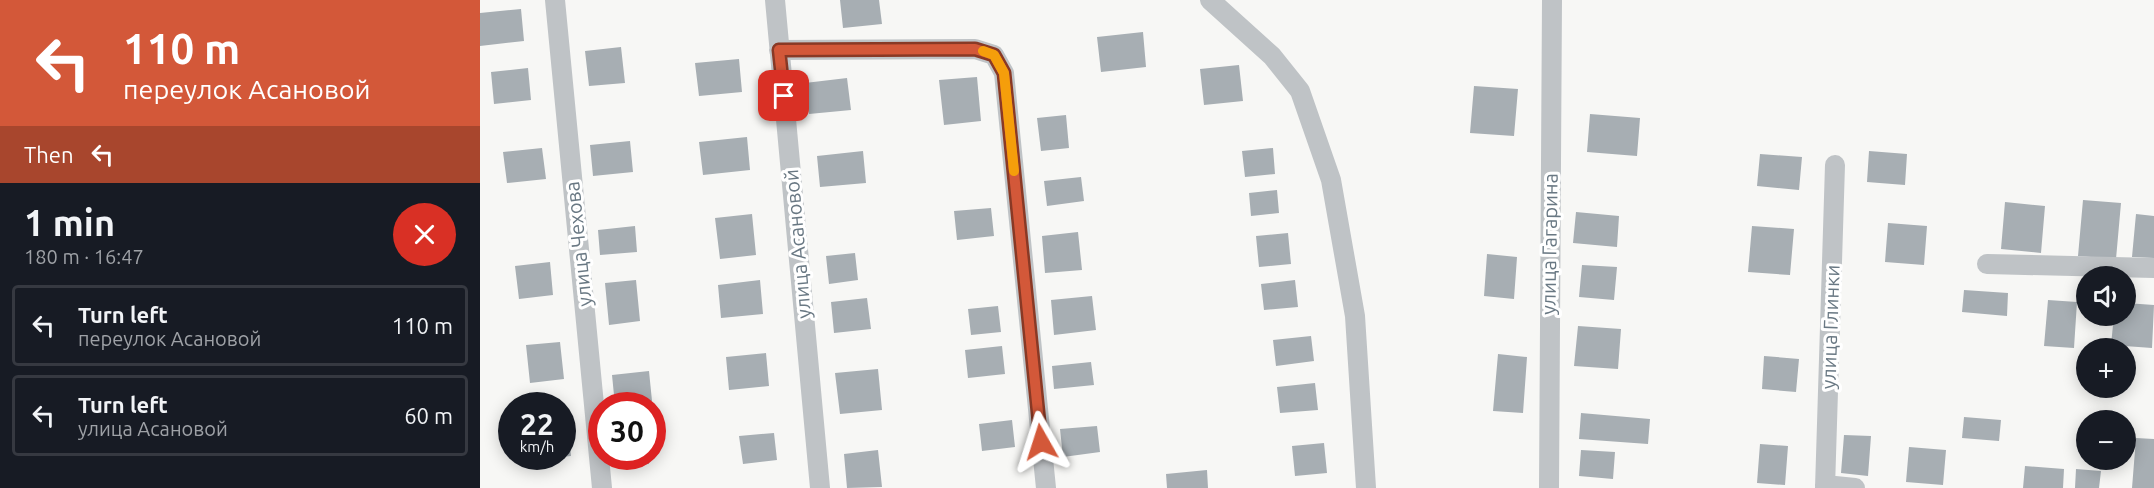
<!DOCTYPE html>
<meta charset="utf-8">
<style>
body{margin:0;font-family:Ubuntu,sans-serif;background:#20242c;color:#f1f3f6;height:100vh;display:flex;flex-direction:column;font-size:22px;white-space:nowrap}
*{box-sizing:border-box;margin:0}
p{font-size:20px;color:#9ea1a6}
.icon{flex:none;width:33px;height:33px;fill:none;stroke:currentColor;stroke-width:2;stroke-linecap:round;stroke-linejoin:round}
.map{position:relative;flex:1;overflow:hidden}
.details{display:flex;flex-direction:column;background:#171b24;width:480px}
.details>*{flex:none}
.guide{background:#d35839;color:#fff;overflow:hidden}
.buttons{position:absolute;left:1596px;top:266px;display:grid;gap:12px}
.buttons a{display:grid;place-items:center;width:60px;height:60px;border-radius:50%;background:#171b24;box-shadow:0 3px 15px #0003;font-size:30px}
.speed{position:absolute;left:18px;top:392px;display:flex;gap:12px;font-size:30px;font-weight:700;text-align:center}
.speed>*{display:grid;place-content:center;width:78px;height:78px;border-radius:50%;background:#171b24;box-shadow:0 3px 15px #0003;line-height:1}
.speed small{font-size:15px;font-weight:400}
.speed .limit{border:9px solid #d22;background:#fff;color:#111}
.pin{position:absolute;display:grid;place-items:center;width:51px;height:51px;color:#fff;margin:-26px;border-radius:12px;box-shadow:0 3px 9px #0006}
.me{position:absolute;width:66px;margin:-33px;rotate:354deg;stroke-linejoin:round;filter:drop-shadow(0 0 4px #0008)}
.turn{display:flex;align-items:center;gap:21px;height:126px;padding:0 24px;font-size:27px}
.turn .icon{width:78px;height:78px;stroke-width:2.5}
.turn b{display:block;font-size:42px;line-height:51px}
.then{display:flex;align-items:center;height:57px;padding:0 24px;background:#0003;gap:12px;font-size:22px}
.round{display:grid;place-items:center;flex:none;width:63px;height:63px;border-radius:32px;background:#20242c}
.head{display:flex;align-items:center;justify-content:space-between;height:102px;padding:0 24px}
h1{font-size:36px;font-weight:700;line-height:45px}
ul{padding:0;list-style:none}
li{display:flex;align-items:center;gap:18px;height:81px;margin:0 12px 9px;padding:0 12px;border:3px solid #363941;border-radius:6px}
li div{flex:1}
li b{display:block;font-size:22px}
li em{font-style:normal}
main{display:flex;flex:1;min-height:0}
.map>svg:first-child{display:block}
</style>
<main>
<section class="details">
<div class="guide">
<div class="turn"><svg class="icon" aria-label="left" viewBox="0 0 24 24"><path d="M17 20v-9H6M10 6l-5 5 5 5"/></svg><div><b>110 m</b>переулок Асановой</div></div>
<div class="then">Then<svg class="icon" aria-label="left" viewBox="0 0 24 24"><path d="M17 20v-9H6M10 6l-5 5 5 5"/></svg></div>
</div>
<div class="head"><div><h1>1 min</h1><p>180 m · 16:47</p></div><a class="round" style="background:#d93025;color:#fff"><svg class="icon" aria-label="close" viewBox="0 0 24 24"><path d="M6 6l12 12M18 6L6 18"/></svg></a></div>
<ul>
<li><svg class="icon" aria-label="left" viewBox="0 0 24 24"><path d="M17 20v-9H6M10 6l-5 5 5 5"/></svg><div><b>Turn left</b><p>переулок Асановой</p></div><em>110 m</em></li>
<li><svg class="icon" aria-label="left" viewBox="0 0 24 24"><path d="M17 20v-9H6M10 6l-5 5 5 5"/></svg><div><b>Turn left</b><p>улица Асановой</p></div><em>60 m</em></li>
</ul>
</section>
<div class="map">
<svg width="1674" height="488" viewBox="0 0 1674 488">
<rect width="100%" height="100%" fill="#f7f7f5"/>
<path fill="#a7aeb3" d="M360 0H399L402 24 363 28Z
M41 9 44 41 0 46V13Z
M663 32 666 67 621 72 617 37Z
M141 47 145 83 109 86 105 51Z
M259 59 262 92 219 96 215 63Z
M759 65 763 101 724 105 720 69Z
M48 68 51 100 14 104 11 72Z
M497 77 501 121 464 125 459 80Z
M367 78 371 110 329 114 325 83Z
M994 86 1038 89 1034 136 990 133Z
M1110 114 1160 118 1157 156 1107 152Z
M586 115 589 148 561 151 557 118Z
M267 137 270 170 223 175 219 142Z
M150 141 153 172 113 176 110 145Z
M62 148 66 179 27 183 23 152Z
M793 148 795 174 765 177 762 151Z
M383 151 386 183 340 187 337 156Z
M1389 151 1427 154 1425 185 1387 182Z
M1280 154 1322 157 1319 190 1277 186Z
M601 177 604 201 567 206 564 181Z
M797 190 799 213 771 216 769 193Z
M1603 200 1641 203 1636 259 1598 256Z
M1525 202 1565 206 1561 253 1521 249Z
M511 208 514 236 477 240 474 211Z
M1096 212 1139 216 1137 247 1093 243Z
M272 214 276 255 240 259 235 218Z
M1656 214 1674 216V258L1652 257Z
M1408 223 1447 226 1444 265 1405 262Z
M155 226 157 252 120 255 118 230Z
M1272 226 1314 229 1310 275 1268 272Z
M598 232 602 270 565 273 562 236Z
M808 233 811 264 779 267 776 236Z
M375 253 378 280 349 284 346 256Z
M1007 254 1037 257 1034 299 1004 296Z
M70 262 73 295 39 299 35 266Z
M1102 265 1137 267 1134 300 1099 297Z
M156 280 160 321 129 325 125 283Z
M280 280 283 314 241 318 238 285Z
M815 280 818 307 784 310 781 284Z
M1484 290 1528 293 1527 316 1482 312Z
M612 296 616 330 574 335 571 300Z
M387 298 391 329 354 333 351 302Z
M1568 300 1597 302 1594 348 1564 346Z
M1646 303 1674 305 1672 348 1631 345 1634 315H1646Z
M518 306 521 332 491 335 488 309Z
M1098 326 1141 329 1138 369 1094 366Z
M831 336 834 361 796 366 793 340Z
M80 342 84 379 50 383 46 345Z
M522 346 525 374 488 378 485 350Z
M286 353 289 386 249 390 246 357Z
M1018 354 1047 357 1043 413 1013 411Z
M1284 356 1319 359 1316 392 1282 389Z
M611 362 614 385 574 389 572 366Z
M398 369 402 410 360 414 355 373Z
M169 371 172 401 135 405 132 375Z
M835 383 838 410 800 413 797 387Z
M87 413 91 456 82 457V414Z
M1101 413 1170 419 1168 444 1099 439Z
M1484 417 1521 420 1519 441 1482 438Z
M532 420 535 447 502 451 499 424Z
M617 426 620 452 583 457 580 429Z
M294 433 297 460 263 464 259 436Z
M1364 435 1391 436 1388 476 1361 473Z
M1656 438 1674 439V488H1652Z
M844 443 847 473 815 476 812 446Z
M1280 444 1308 446 1305 485 1277 483Z
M1429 447 1466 450 1463 485 1426 482Z
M398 450 402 487 367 488 364 454Z
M1101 450 1135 452 1133 479 1099 476Z
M55 456H75V458L55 460Z
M143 456H168L169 464 144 466Z
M1545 466 1584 469 1583 488H1543Z
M1596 469 1621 471 1619 488H1595Z
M727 470 728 488H687L686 474Z"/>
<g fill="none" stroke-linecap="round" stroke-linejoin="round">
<path stroke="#bfc3c6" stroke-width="20" d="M75 0 122 488
M295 0 340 488
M730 0 792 56 820 91 851 180 875 316 886 488
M299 50 495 49 514 55 524 73 566 488
M1507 264 1674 268
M1345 485 1375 488
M1069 488 1072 0
M1345 488 1355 165"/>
</g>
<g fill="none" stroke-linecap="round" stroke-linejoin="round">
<g stroke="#893925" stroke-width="15">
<path id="route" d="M304 96 299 50 495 49 514 55 524 73 561 442"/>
</g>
<use href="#route" stroke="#d35839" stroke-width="10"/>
<path stroke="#f59e0b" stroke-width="10" d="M503 51 514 55 524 73 534 171"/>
</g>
<g text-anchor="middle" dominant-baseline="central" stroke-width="6" stroke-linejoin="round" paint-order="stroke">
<g font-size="20" fill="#697883" stroke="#fff">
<text transform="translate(98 244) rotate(-96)">улица Чехова</text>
<text transform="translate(317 244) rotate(-95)">улица Асановой</text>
<text transform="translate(1069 244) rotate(-89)">улица Гагарина</text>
<text transform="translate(1350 327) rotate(-88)">улица Глинки</text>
</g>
</g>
</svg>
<div class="buttons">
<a><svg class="icon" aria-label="sound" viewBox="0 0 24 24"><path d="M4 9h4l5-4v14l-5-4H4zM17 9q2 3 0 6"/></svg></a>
<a>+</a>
<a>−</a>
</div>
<div class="speed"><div>22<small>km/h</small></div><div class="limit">30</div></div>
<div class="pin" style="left:304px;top:96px;background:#d93025"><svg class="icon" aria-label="arrive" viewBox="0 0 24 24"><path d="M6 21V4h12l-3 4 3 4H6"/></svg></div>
<svg class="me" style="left:561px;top:442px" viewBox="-20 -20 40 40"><path d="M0-17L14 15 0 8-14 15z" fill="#d35839" stroke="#fff" stroke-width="4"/></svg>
</div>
</main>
